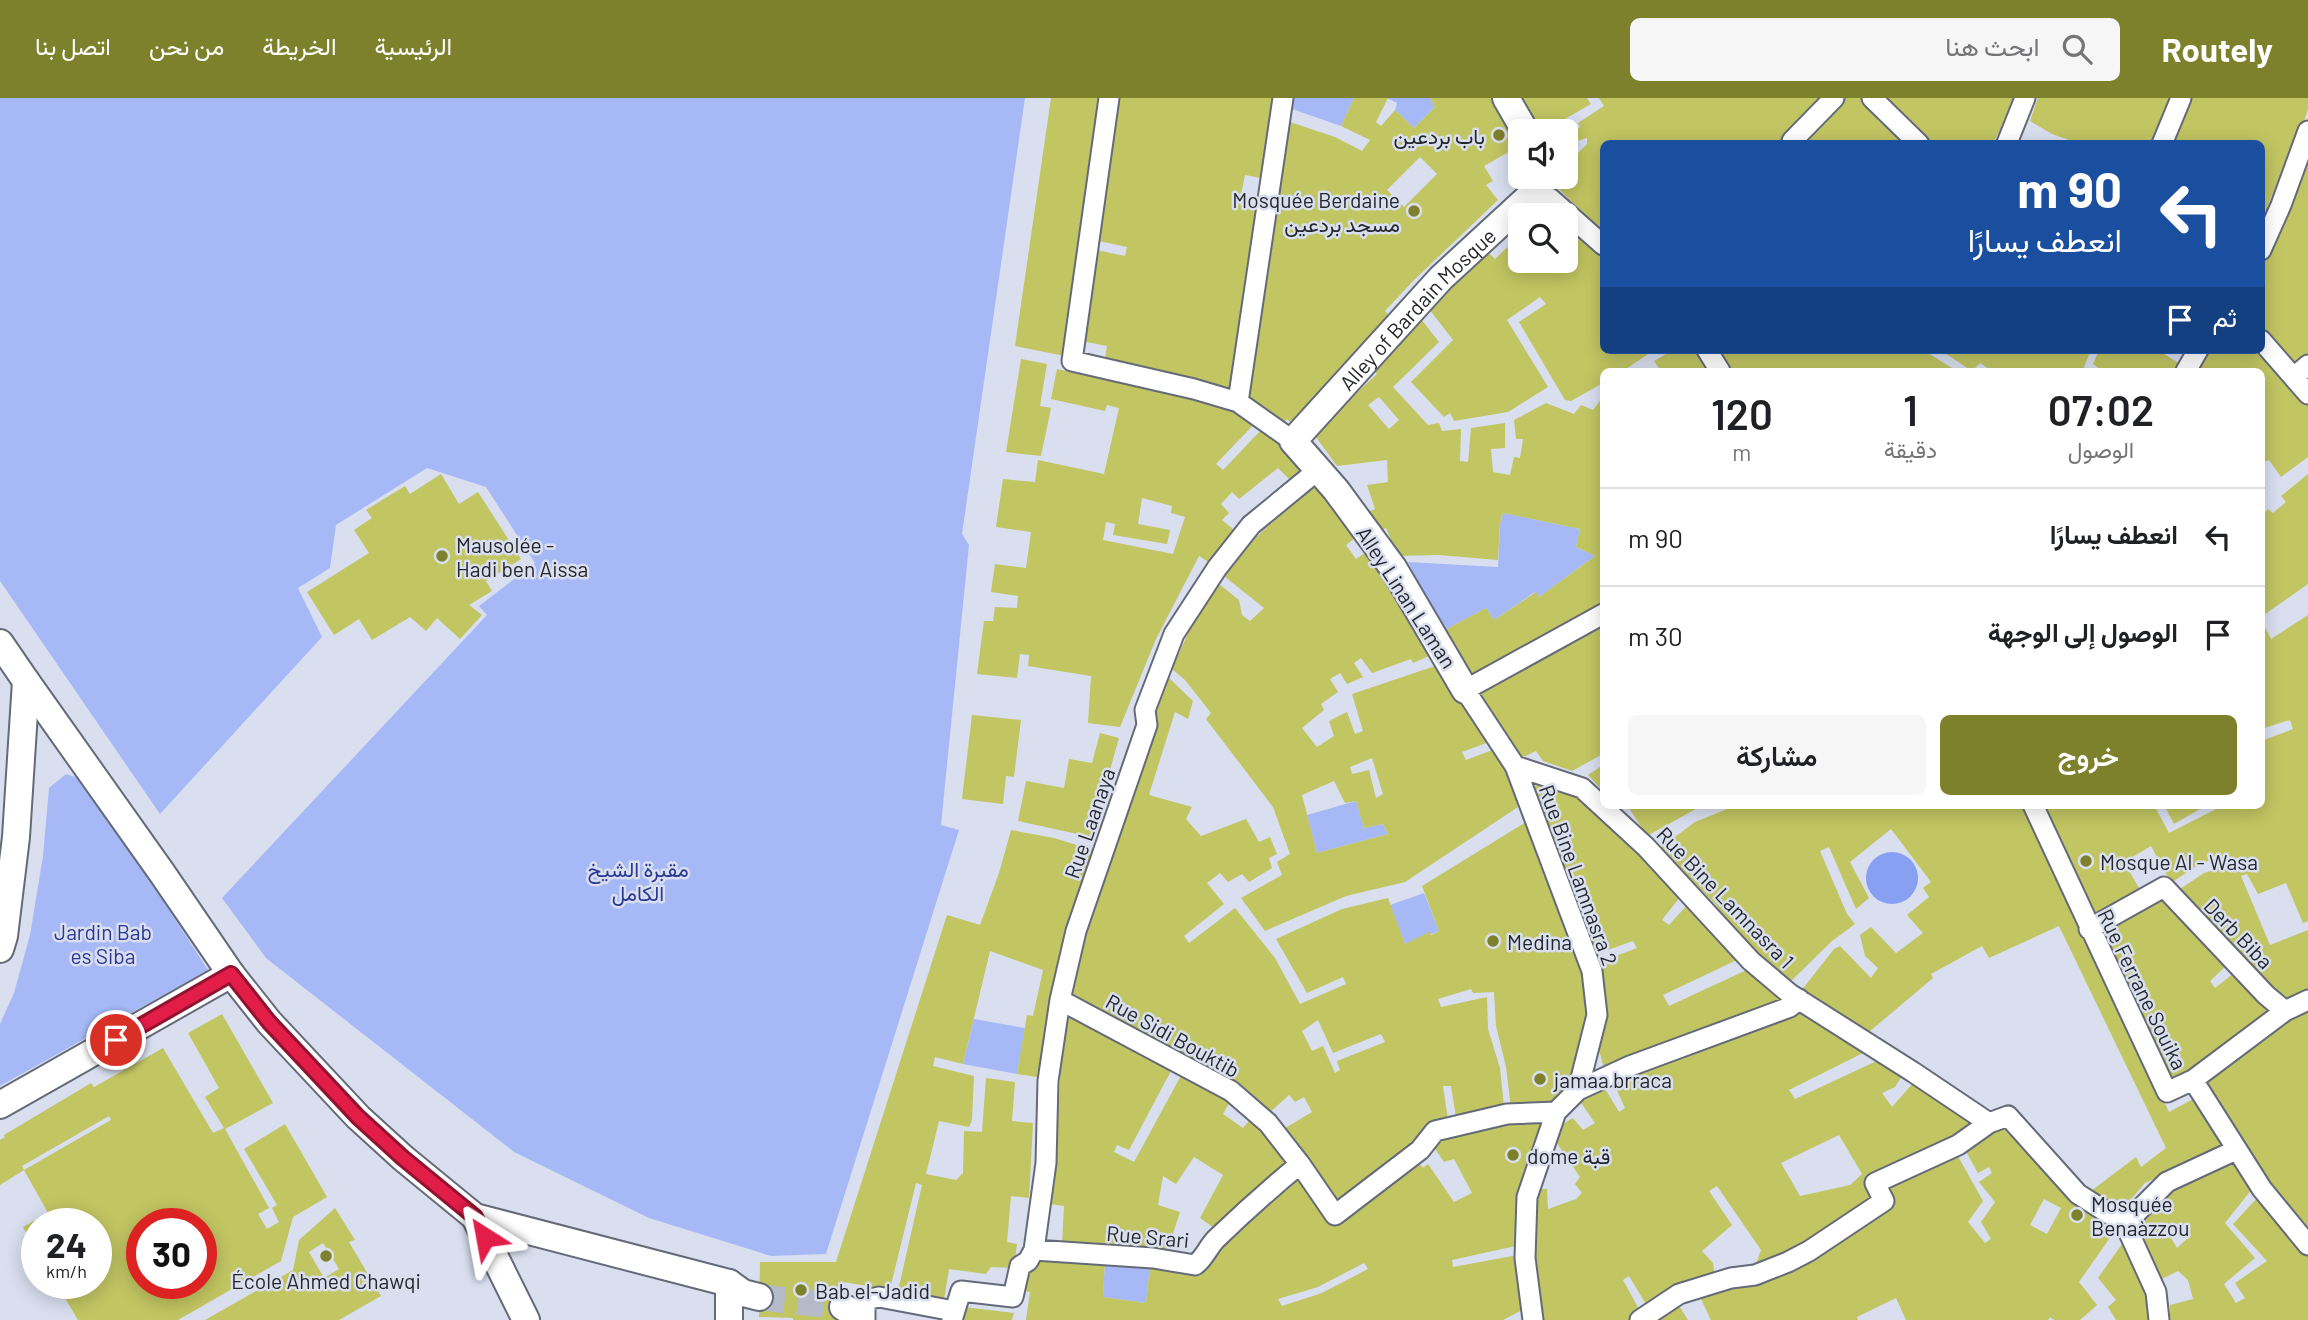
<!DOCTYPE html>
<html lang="ar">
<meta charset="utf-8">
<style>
body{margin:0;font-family:Barlow,Vazirmatn,sans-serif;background:#f6f6f6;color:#202124;direction:rtl;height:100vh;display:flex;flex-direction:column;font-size:26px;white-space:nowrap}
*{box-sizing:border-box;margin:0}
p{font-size:23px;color:#757577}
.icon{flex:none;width:38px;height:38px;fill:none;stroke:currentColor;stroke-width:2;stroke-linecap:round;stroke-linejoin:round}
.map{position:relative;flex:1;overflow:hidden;direction:ltr}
.side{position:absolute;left:1600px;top:270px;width:665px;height:441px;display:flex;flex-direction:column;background:#fff;border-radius:10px;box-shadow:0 4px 18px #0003;direction:rtl}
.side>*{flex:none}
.top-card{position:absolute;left:1600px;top:42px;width:665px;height:214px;border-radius:10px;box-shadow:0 4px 18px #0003;direction:rtl;background:#1a4fa0;color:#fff;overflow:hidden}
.buttons{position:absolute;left:1508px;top:21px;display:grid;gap:14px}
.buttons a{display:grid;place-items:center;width:70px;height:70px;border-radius:10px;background:#fff;box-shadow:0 4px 18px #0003;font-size:35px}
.speed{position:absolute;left:21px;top:1110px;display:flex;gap:14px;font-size:35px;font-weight:700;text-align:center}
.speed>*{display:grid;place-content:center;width:91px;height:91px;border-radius:50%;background:#fff;box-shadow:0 4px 18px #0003;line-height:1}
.speed small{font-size:18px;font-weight:400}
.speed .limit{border:10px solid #d22;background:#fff;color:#111}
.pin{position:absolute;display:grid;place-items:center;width:60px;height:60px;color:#fff;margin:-30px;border:4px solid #fff;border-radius:50%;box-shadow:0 2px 7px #0007}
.me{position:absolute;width:77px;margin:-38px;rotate:326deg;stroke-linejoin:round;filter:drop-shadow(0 0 5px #0008)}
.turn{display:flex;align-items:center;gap:24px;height:147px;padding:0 28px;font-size:32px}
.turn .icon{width:91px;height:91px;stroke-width:2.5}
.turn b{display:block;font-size:49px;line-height:60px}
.then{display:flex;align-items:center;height:66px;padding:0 28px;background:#0003;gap:14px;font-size:26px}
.eta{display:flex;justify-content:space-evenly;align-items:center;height:119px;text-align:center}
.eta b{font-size:42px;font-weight:600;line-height:49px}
.action{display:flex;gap:14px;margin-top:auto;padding:14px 28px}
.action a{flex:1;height:80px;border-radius:10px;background:#7e812b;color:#fff;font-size:28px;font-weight:600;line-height:80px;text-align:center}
.action a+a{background:#f6f6f6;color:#202124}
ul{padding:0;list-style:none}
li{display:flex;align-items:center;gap:21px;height:98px;padding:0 28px;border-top:2px solid #e0e0e0}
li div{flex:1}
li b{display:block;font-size:26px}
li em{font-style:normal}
header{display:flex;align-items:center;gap:42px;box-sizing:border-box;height:98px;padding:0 35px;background:#7e812b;color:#fff}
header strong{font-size:33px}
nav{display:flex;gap:38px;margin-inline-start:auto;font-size:24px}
.search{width:490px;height:63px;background:#f6f6f6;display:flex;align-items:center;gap:18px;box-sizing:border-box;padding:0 24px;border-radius:10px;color:#757577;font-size:26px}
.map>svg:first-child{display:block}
</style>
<header>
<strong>Routely</strong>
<div class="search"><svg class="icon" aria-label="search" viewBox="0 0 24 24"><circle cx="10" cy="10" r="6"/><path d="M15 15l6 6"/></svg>ابحث هنا</div>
<nav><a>الرئيسية</a><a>الخريطة</a><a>من نحن</a><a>اتصل بنا</a></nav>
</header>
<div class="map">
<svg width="2308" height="1222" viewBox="0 0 2308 1222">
<rect width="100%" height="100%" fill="#d9dfef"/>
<path fill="#a6b9f6" d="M0 0H1025L962 436 969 447 941 727 959 732 826 1156 771 1158 649 1120 514 1054 266 860 222 800 487 517 479 508 535 465 486 389 427 370 336 427 330 470 298 490 322 539 160 716 0 483Z
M1294 0H1354L1341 28 1292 11Z
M1387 0H1430L1435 9 1414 30 1395 12 1397 5Z
M1503 415 1580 431 1576 449 1595 458 1539 499 1535 494 1494 522 1486 510 1443 533 1408 464 1498 469 1500 426Z
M66 676 85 682 208 872 0 988V926L14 895 30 837 43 758 49 690Z
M1356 703 1364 730 1383 726 1388 736 1317 755 1307 717Z
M1424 795 1439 833 1405 846 1390 807Z
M974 921 1025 930 1017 976 963 966Z
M1105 1163 1150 1168 1146 1205 1103 1199Z"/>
<path fill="#88a0f2" d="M1866 780a26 26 0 1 1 52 0a26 26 0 1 1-52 0Z"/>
<path fill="#c1c562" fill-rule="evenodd" d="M1051 0H1100L1065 258 1015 248Z
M1116 0H1273L1261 80 1245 77 1239 106 1259 111 1231 290 1105 261 1107 248 1081 243 1092 151 1125 158 1127 149 1094 142Z
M1354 0H1388L1376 24 1381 28 1395 12 1414 30 1435 9 1430 0H1499L1521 38V47L1484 68 1493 83 1486 87 1498 102 1414 182 1385 213 1390 218 1332 279 1294 327 1287 321 1282 326 1245 300 1281 64 1290 24 1335 39 1362 53 1370 42 1341 28ZM1420 59 1437 76 1404 109 1387 92Z
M1514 0H1587L1591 6 1544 33H1533Z
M1599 0H1824L1781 44 1783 46H1603V135L1550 82 1554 79H1566V67L1587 46V40L1577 43 1572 34 1580 29 1578 25 1604 8Z
M1843 0H1865L1880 15 1876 20 1904 46H1797Z
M1880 0H2015L1993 46H1930Z
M2038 0H2173L2151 46H2080L2052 36 2030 23Z
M2187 0H2308V11L2286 80 2280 78 2267 109 2273 112 2261 138V46H2171Z
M2308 54V258L2295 269 2261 228V167Z
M1566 126 1603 157V252H1654L1623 273H1603V285L1571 303 1565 302 1519 224 1546 206 1540 199 1507 222 1548 289 1508 314 1454 323 1450 315 1444 319 1411 284 1453 242 1429 211 1452 190 1449 187 1488 154 1495 161 1521 136V163H1566Z
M1421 221 1439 244 1393 289 1428 327 1439 325 1442 333 1461 331 1460 363 1468 364 1471 330 1505 325V350L1491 351 1493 374 1510 377 1514 359 1520 360 1523 341H1516L1514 322 1546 305 1574 316 1581 307 1593 312 1603 299V509L1472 582 1443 533 1486 510 1494 522 1536 494 1539 499 1595 458 1576 449 1580 431 1503 415 1500 426 1498 462 1439 457 1398 458 1386 430 1377 435 1368 414 1375 411 1367 387 1388 384 1387 362 1337 368 1313 335 1377 276 1373 272ZM1379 299 1399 322 1389 331 1368 307Z
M1673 252H1699L1711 273H1661L1654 263Z
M1716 252H1760L1763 255 1766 252H1923L1957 273H1730Z
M1940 252H2091L2084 269 2087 273H1992L1980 265 1972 273Z
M2099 252H2158L2180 266 2176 273H2102L2093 266Z
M2207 252H2261L2308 308V359L2281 379 2269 362 2261 365V273H2193Z
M1021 261 1047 266 1040 308 1051 310 1041 358 1006 354Z
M1057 271 1092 279 1093 275 1211 304 1257 323 1216 366 1223 372 1263 330 1305 372 1292 384 1278 370 1239 401 1232 394 1221 406 1229 415 1222 422 1234 432 1210 465 1199 458 1156 541 1120 629 1088 625 1091 578 1028 568 1029 557 1020 556 1017 580 977 576 984 523H993L995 509 1017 510 1018 498 991 494 995 466 1026 470 1031 434 996 429 1003 381 1035 384 1038 362 1104 376 1119 310 1107 307 1105 313 1051 301ZM1142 400 1172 408 1171 415 1185 419 1173 456 1103 442 1106 424 1115 426 1113 437 1167 446 1170 432 1138 426Z
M441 376 459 406 478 394 521 461 486 483 492 493 469 507 482 517 460 541 437 520 426 533 410 519 372 542 359 521 334 537 307 494 369 455 354 432 372 420 366 412 405 388 410 396Z
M2308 376V486L2261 519V418L2268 411 2273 415 2286 404 2281 398Z
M1319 381 1361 435 1346 447 1356 461 1372 450 1436 555 1413 565 1411 561 1372 575 1361 560 1354 565 1363 579 1347 586 1340 575 1330 581 1338 594 1321 606 1324 612 1302 630 1317 649 1334 638 1329 623 1347 614 1355 636 1363 633 1352 596 1441 566 1465 612 1472 610 1489 644 1462 654 1466 662 1495 651 1513 688 1518 709 1405 784 1346 798 1265 833 1241 800 1282 777 1277 764 1290 756 1273 709 1206 621 1211 615 1185 582 1172 571 1198 513 1219 486 1239 502 1242 517 1250 523 1264 510 1224 478 1251 444ZM1372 660 1383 696 1376 700 1369 672 1352 676 1350 669ZM1334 683 1345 705 1356 703 1364 730 1383 726 1388 736 1317 755 1302 697Z
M2308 517V823L2303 825 2286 785 2258 796 2247 776 2241 778 2270 847 2308 832V892L2287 902 2177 793 2204 775 2227 768 2223 759 2201 765 2171 785 2151 748 2124 764 2139 790 2093 817 2043 707H2154L2169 735 2224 707H2261V643L2293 631 2290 622 2261 631V521L2271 541Z
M1603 523V656L1572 673 1543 663 1536 653 1519 661 1479 596Z
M1166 577 1193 603 1188 621 1175 614 1149 697 1192 709 1186 721 1201 738 1246 721 1259 744 1270 739 1277 756 1269 760 1272 770 1249 784 1242 776 1228 784 1220 775 1207 785 1224 806 1184 838 1189 845 1235 810 1275 860 1300 906 1346 886 1343 879 1307 895 1276 841 1342 811 1388 800 1405 846 1429 834 1431 837 1439 833 1422 788 1526 724 1559 799 1585 878 1588 924 1569 992 1553 1009 1511 1010 1506 969 1496 928 1494 894 1473 895 1471 891 1438 901 1441 909 1487 899 1488 931 1500 970 1504 1009 1456 1019 1451 988H1443L1448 1022 1337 1106 1282 1032 1312 1014 1304 999 1295 1004 1289 997 1268 1016 1071 898 1083 836 1107 773 1158 619 1152 616ZM1318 922 1333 955 1381 936 1385 944 1337 963 1340 972 1335 975 1323 948 1312 953 1302 933Z
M972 617 1021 622 1014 679 1006 678 1003 706 962 701Z
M1100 635 1119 640 1091 739 1018 723 1026 683 1064 690 1069 661 1092 665Z
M1603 667V693L1588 677Z
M1544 682 1565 690 1584 702 1680 799 1662 822 1669 827 1689 805 1741 860 1663 897 1669 908 1751 870 1782 901 1780 908 1605 974 1596 941 1602 938V920L1607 919 1597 865 1637 850 1633 843 1596 856 1580 805 1529 693Z
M1627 707H1703L1647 738Z
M1737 707H2025L2169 1014 2195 1000 2226 1049 2145 1085 2120 1114 2091 1093 2136 1059 2141 1069 2166 1050 2059 828 1989 860 1982 848 1931 876 1933 880 1869 934 1801 893 1834 851 1840 848 1871 880 1878 870 1865 858 1860 837 1871 829 1896 855 1923 835 1907 817 1929 799 1923 790 1931 784 1891 731 1850 764 1869 800 1856 811 1829 749 1820 753 1847 816 1855 826 1832 843 1788 886 1714 811 1717 808 1660 750 1695 724Z
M2164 707H2207L2174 726Z
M1011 732 1054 740 1093 752 1056 876 1037 979 1017 976 1027 917 1033 918 1043 872 990 853 963 966 935 959 933 968 974 978 972 1022 969 1029 939 1023 926 1076 956 1082 963 1075 964 1033 982 1034 986 980 1015 984 1012 1023 1033 1025 1029 1100 1011 1098 1007 1144 1017 1146 1014 1170 991 1169 986 1176 949 1171 944 1202 898 1193 922 1087 916 1085 890 1191 842 1184 843 1222H793V1220L759 1219 760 1164H836L947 817 980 827 999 775Z
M2166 797 2230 864 2210 883 2215 890 2239 871 2273 912 2196 970 2169 981 2104 833Z
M1802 909 1865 954 1789 992 1795 1001 1881 961 1903 976 1895 989 1882 995 1892 1009 1914 984 1968 1017 1976 1028 1868 1081 1876 1101 1826 1137 1758 1170 1756 1166 1761 1152 1717 1088 1709 1093 1732 1127 1702 1153 1713 1165 1715 1178 1647 1208 1629 1178 1623 1182 1640 1213 1630 1222H1542L1532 1150 1537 1091H1547L1548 1111 1576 1101 1582 1095 1575 1086 1580 1079 1552 1038 1554 1031 1573 1020 1583 1032 1595 1025 1579 1002 1604 989 1619 1014 1625 1010 1613 984ZM1839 1037 1862 1076 1850 1087 1800 1098 1781 1065Z
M2308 912V1135L2275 1097 2240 1036 2205 984 2281 928Z
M1067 913 1173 969 1129 1052 1117 1047 1114 1054 1134 1064 1183 974 1232 1000 1223 1016 1243 1030 1253 1018 1290 1064 1217 1132 1200 1120 1223 1077 1194 1059 1176 1086 1163 1078 1158 1107 1180 1114 1166 1157 1062 1148 1064 1108 1050 1106 1052 1039H1057L1063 929Z
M222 916 273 1005 225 1031 269 1110 258 1116 267 1131 279 1124 272 1110 277 1107 244 1051 285 1026 327 1099 293 1119 281 1163 178 1222H78L56 1185H96V1125H37V1153L23 1129 48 1115 24 1072 111 1022 109 1018 22 1068 24 1072 0 1087V1042L5 1039 4 1037 91 985 94 989 163 950 213 1035 224 1030 205 999 219 990 188 935ZM142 1125H201V1185H142Z
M1500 1021 1545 1022 1520 1147 1452 1162 1453 1169 1518 1157 1524 1211 1503 1222H1026L1030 1194 1021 1192 1025 1171H1037V1159L1105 1163 1103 1199 1146 1205 1150 1168 1198 1173 1218 1147 1300 1076 1333 1123 1415 1061 1423 1070 1428 1066 1454 1104 1472 1095 1454 1061 1444 1064 1431 1045 1464 1030ZM1364 1165 1368 1171 1322 1195 1282 1208 1278 1201 1318 1189Z
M1998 1026 2048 1074 2116 1131 2079 1184 2097 1207 2080 1222H2054L2050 1219 2048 1222H1906L1896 1200 1857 1219 1858 1222H1711L1698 1195 1734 1183 1740 1190 1762 1181 1890 1104 1882 1087 1955 1053 1983 1103 1968 1124 1985 1145 1991 1141 1981 1124 1995 1104 1979 1084 1992 1075 1989 1069 1978 1075 1964 1050ZM2044 1101 2061 1110 2047 1136 2030 1127Z
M2231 1059 2252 1091 2225 1125 2255 1160 2224 1186 2236 1205 2245 1200 2235 1185 2267 1163 2233 1126 2259 1098 2308 1157V1222H2170V1207L2193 1201 2188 1182 2178 1173 2162 1181 2133 1127 2169 1089ZM2176 1126 2191 1137 2177 1150 2168 1135Z
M335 1110 355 1142 349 1144 381 1198 339 1222H205L293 1172 299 1142ZM323 1145 339 1171 324 1180 309 1154Z
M2122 1146 2149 1196 2152 1222H2116L2108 1209 2116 1202 2098 1180Z
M1676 1203 1688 1222H1650Z
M964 1209 1014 1215 1012 1222H961Z"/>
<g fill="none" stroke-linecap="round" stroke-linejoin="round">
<path stroke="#b5bac8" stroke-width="26" stroke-dasharray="26 13" stroke-linecap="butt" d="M759 1199 843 1209"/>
<g stroke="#656a79" stroke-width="23">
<path id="pedestrian" d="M1109 0 1072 263 1194 291 1238 304 1293 343
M1872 0 1919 46
M1792 43 1834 0
M2007 45 2025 0
M2162 46 2181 0
M1534 91 1551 101 1603 147
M2261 152 2281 107 2308 33
M2261 242 2308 296
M1707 252 1720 273
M2186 273 2198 252
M2294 279 2308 267
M1238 304 1283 0
M1515 668 1582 690 1646 749 1751 863 1790 896 1913 974 1989 1025 2008 1018 2078 1096 2125 1126
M2033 707 2167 994 2193 982 2262 1091 2308 1147
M2089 831 2164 789 2266 897 2285 913
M1060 902 1231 993 1268 1025 1300 1066 1335 1117 1420 1052 1435 1033 1507 1016 1556 1014
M2193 982 2285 913 2308 902
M1578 992 1597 917 1592 873 1515 668 1465 592 1603 516
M2125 1126 2167 1084 2236 1052
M2125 1126 2156 1194 2159 1222
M1034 1152 1153 1160 1195 1167C1204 1161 1208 1149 1216 1141 1243 1115 1271 1090 1300 1066
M865 1222V1207L870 1201 879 1199 954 1213
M952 1222 961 1193 1013 1199 1020 1168 1028 1163 1034 1152 1046 1065 1048 983 1060 902 1076 833 1147 627 1145 612 1174 536 1217 470 1251 427 1318 372
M1533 1222 1525 1160 1527 1099 1556 1014 1578 992 1630 968 1790 909 1799 901
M1640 1222 1679 1196 1731 1180 1755 1177 1788 1164 1809 1153 1884 1103 1875 1085 1958 1047 1989 1025"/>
</g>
<g stroke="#656a79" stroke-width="30">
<g id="minor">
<path d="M1506 0 1525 33"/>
<path d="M0 545 26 583 16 739 4 838 0 851"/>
<path d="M26 583 162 775 231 876 269 924 358 1019 403 1060 475 1119 729 1185 743 1195 759 1199"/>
<path id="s1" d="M1465 592 1394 471 1336 392 1293 343 1441 180 1530 98 1539 79"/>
<path d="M0 1007 231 876"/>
<path d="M475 1119 526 1222"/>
<path d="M729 1185V1222"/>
<path d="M843 1209 852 1214 855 1222"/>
</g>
</g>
<use href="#pedestrian" stroke="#fff" stroke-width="19"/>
<use href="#minor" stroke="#fff" stroke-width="26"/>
</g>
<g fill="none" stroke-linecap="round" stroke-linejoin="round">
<g stroke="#92132f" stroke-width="18">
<path id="route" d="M116 942 231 876 269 924 358 1019 403 1060 475 1119 485 1139"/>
</g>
<use href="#route" stroke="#e11d48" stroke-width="12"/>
</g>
<g fill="#7e812b" stroke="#d9dfef" stroke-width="2.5">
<circle cx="1499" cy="37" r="7"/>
<circle cx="1414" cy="113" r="7"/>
<circle cx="442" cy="458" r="7"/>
<circle cx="2086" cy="763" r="7"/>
<circle cx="1493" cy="843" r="7"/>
<circle cx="1540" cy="981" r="7"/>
<circle cx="1513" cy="1057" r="7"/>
<circle cx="2077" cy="1117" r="7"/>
<circle cx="326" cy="1158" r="7"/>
<circle cx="801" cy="1192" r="7"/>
</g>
<g text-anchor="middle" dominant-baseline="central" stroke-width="5" stroke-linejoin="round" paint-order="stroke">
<g font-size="21" fill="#24262c" stroke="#d9dfef" text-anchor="start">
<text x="1485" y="37" text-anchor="end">باب بردعين</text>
<text x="1400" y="101" text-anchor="end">Mosquée Berdaine<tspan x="1400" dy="24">مسجد بردعين</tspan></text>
<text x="456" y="446">Mausolée -<tspan x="456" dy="24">Hadi ben Aissa</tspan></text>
<text x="2100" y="763">Mosque Al - Wasa</text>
<text x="1507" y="843">Medina</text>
<text x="1554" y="981">jamaa brraca</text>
<text x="1527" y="1057">dome قبة</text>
<text x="2091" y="1105">Mosquée<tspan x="2091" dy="24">Benaàzzou</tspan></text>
<text x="326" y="1182" text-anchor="middle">École Ahmed Chawqi</text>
<text x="815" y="1192">Bab el-Jadid</text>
</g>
<g font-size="21" fill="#24262c" stroke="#d9dfef">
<text stroke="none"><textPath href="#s1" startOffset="485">Alley of Bardain Mosque</textPath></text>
<text transform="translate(1407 499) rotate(57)">Alley Linan Laman</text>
<text transform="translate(1089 725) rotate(-71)">Rue Laanaya</text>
<text transform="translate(1579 777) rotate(70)">Rue Bine Lamnasra 2</text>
<text transform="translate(1726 799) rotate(46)">Rue Bine Lamnasra 1</text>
<text transform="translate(2239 835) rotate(46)">Derb Biba</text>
<text transform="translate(2143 891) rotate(64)">Rue Ferrane Souika</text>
<text transform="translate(1173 937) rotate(29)">Rue Sidi Bouktib</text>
<text transform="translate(1148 1138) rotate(5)">Rue Srari</text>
</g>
<g font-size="21" fill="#2a3896" stroke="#d9dfef">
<text x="638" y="770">مقبرة الشيخ<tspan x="638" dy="24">الكامل</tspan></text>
<text x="103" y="833">Jardin Bab<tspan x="103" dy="24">es Siba</tspan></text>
</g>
</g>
</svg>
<div class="buttons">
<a><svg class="icon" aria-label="sound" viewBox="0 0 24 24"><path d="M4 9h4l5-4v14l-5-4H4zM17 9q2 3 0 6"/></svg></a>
<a><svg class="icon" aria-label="search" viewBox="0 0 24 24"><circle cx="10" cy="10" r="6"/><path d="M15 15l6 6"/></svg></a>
</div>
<div class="speed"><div>24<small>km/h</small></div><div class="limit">30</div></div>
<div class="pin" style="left:116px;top:942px;background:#d93025"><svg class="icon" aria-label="arrive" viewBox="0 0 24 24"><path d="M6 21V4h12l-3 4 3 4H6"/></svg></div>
<svg class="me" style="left:485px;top:1139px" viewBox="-20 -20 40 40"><path d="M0-17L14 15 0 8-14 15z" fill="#e11d48" stroke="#fff" stroke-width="4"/></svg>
<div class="top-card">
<div class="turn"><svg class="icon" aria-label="left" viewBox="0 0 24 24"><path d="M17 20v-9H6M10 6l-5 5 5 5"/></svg><div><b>90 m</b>انعطف يسارًا</div></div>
<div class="then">ثم<svg class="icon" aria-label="arrive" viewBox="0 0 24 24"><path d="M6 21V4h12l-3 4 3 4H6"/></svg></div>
</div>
<section class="side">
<div class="eta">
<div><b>07:02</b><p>الوصول</p></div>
<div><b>1</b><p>دقيقة</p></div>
<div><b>120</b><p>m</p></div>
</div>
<ul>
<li><svg class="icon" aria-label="left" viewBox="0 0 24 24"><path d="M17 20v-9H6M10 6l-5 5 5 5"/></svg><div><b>انعطف يسارًا</b></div><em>90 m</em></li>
<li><svg class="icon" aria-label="arrive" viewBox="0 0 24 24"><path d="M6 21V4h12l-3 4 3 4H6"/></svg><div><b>الوصول إلى الوجهة</b></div><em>30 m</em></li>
</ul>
<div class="action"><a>خروج</a><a>مشاركة</a></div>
</section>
</div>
